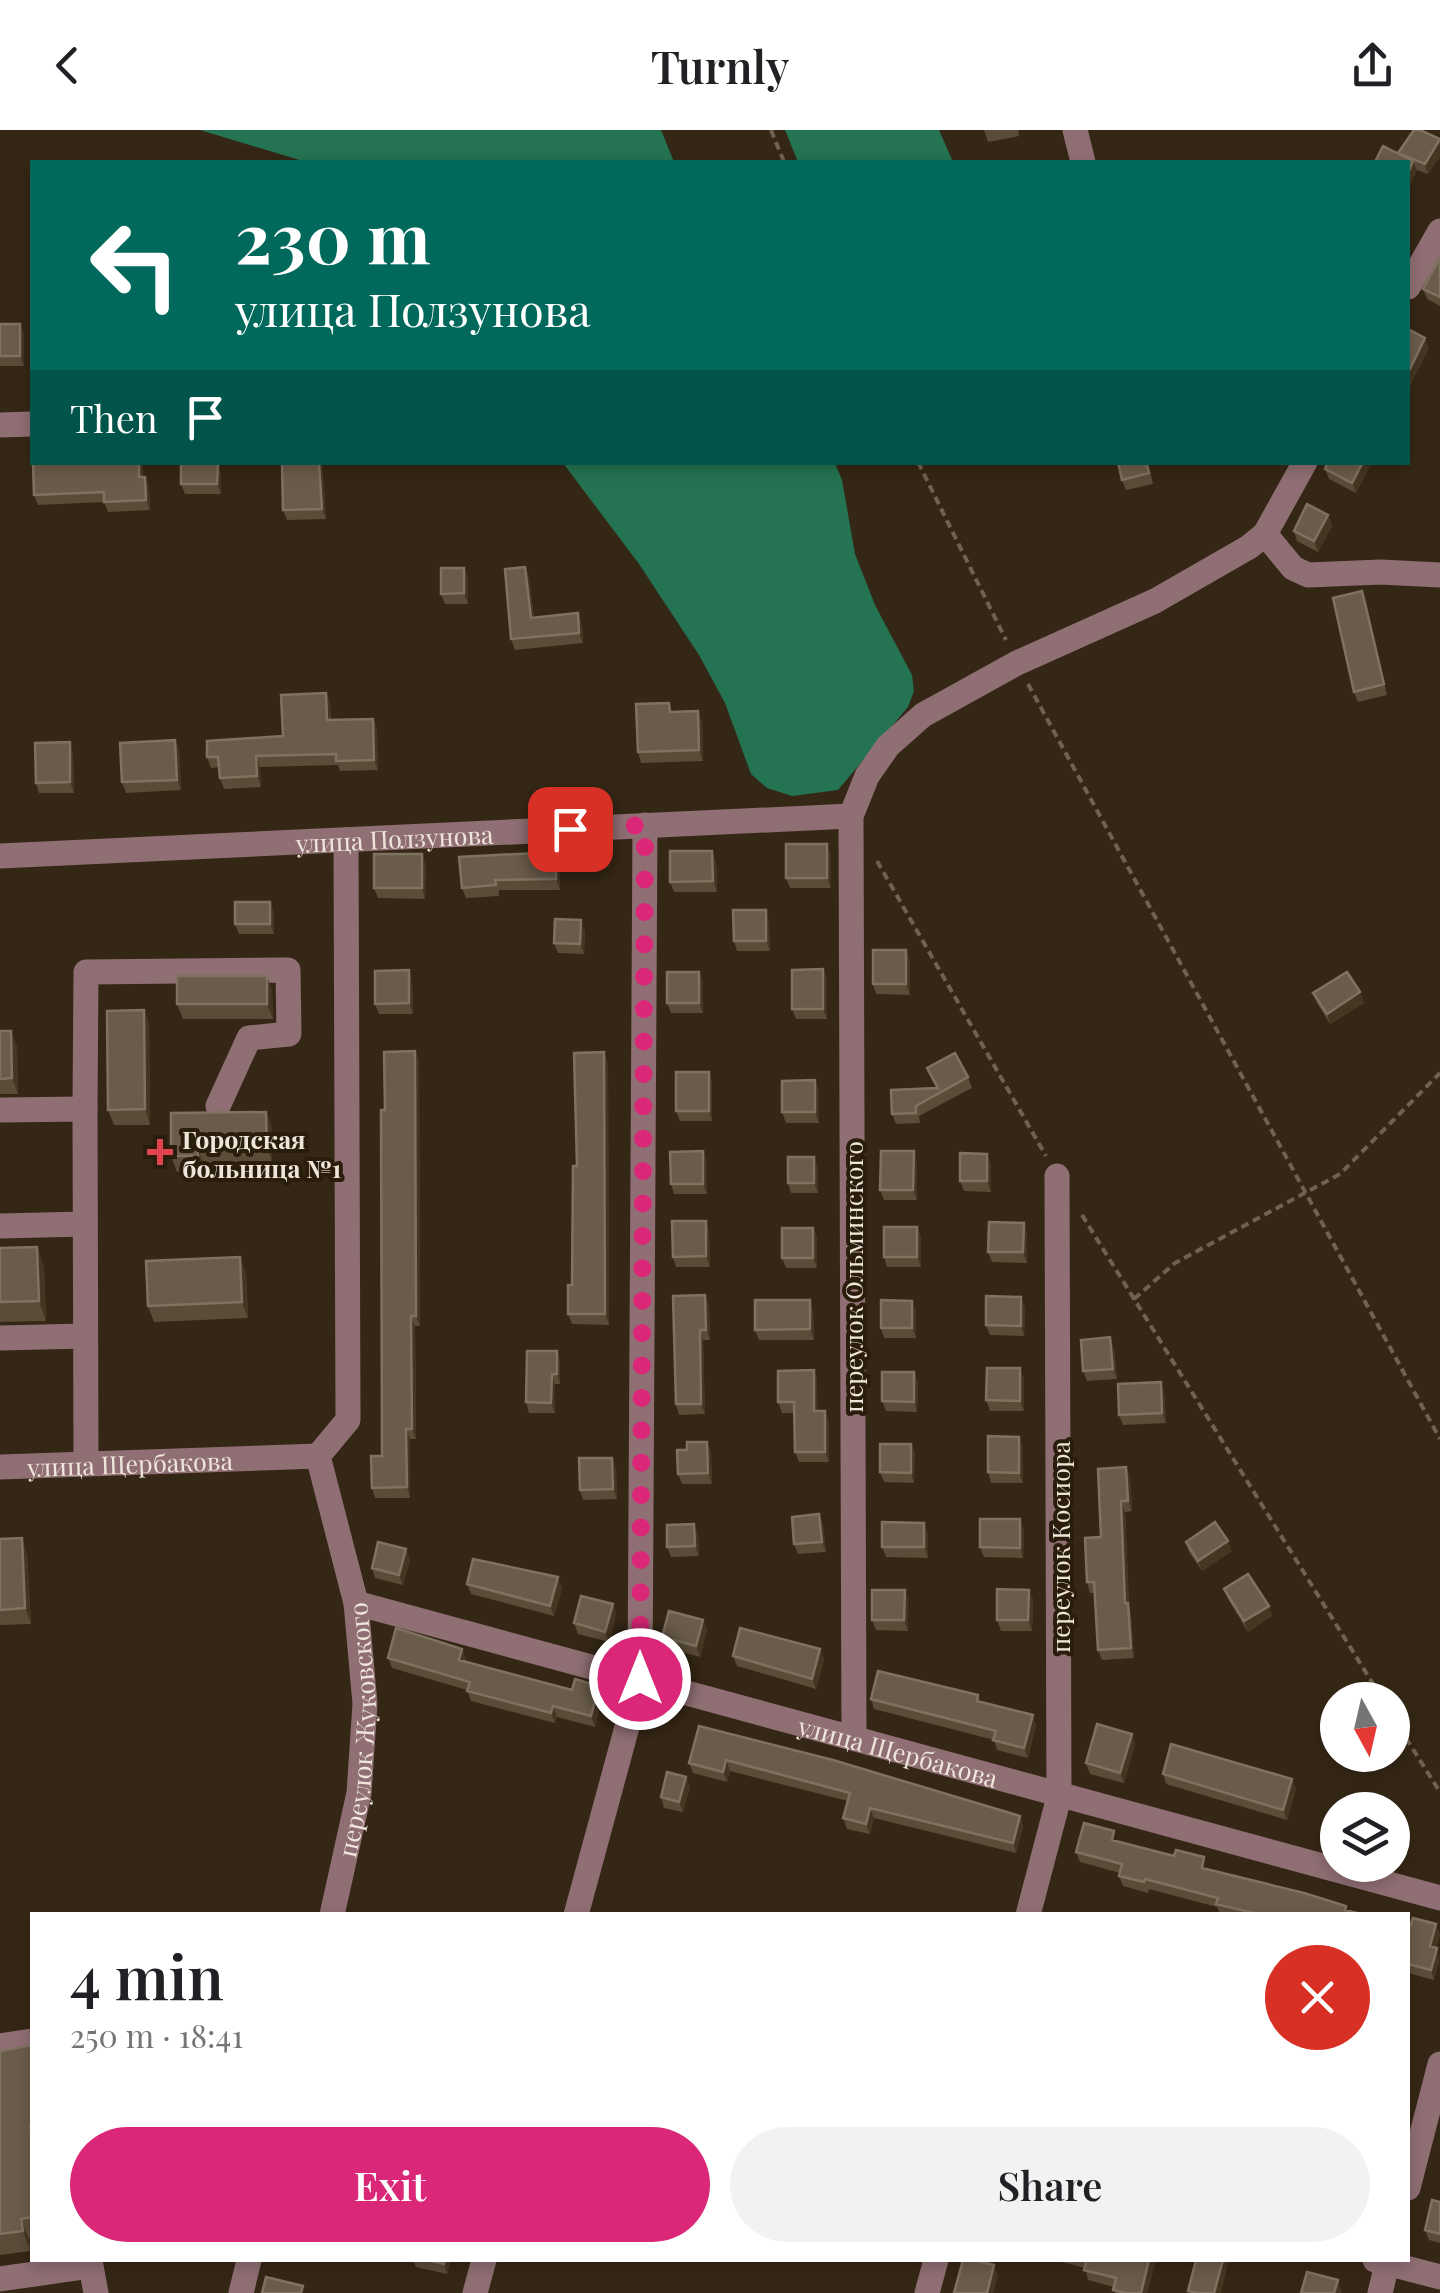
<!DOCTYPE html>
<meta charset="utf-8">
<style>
body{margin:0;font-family:"Playfair Display",serif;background:#f2f2f2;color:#202124;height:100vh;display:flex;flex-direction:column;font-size:38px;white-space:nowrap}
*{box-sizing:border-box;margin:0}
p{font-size:32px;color:#757577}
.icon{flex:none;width:55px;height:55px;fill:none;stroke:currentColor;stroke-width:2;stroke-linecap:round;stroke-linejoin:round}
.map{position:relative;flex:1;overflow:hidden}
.sheet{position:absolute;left:30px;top:1782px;width:1380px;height:350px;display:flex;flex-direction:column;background:#fff;border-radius:0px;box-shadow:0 5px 15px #0003}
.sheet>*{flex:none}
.hud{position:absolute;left:30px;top:30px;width:1380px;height:305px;border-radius:0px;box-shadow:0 5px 15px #0003;background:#00695c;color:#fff;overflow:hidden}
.needle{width:65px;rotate:172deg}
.buttons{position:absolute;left:1320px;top:1552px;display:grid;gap:20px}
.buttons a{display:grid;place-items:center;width:90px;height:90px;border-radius:50%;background:#fff;box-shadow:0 5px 15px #0003;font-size:50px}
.pin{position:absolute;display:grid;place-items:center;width:85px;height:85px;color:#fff;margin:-42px;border-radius:20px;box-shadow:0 5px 15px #0006}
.me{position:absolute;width:110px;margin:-55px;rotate:0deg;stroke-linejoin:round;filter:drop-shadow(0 0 8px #0008)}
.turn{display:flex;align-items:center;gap:35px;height:210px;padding:0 40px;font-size:45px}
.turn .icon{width:130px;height:130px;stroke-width:2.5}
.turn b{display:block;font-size:70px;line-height:85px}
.then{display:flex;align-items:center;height:95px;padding:0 40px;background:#0003;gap:20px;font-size:38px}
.round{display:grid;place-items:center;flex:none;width:105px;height:105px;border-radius:52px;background:#f2f2f2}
.summary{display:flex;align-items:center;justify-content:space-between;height:170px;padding:0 40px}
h1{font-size:60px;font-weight:600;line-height:75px}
.button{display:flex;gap:20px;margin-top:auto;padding:20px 40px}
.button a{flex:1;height:115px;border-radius:60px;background:#db2777;color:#fff;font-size:40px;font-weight:600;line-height:115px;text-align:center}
.button a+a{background:#f2f2f2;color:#202124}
header{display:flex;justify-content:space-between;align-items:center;height:130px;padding:0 40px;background:#fff;font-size:45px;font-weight:600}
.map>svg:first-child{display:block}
</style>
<header><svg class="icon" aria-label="back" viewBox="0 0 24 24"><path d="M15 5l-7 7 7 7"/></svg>Turnly<svg class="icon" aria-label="share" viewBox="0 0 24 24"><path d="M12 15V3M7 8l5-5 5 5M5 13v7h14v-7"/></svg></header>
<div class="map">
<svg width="1440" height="2163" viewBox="0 0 1440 2163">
<rect width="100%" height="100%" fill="#352715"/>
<path fill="#247352" d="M200 0H661L674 32H306Z
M785 0H939L953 32H798Z
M563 333H835L842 350 855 424 875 475 912 545 914 561 908 577 838 660 792 666 767 658 751 644 725 573 699 525 639 434Z"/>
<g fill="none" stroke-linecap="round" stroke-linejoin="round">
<path stroke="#6f6253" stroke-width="4" stroke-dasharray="8 5" stroke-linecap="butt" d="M771 0 784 32
M918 332 1006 510
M1028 554 1440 1309
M877 731 1046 1026
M1082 1085 1383 1570
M1134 1169 1175 1133 1340 1044 1440 943
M1392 1586 1440 1662"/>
<g stroke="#906f74" stroke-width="25">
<path d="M1075 0 1083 32"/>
<path d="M1408 157 1440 101"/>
<path d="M0 295 32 294"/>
<path d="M1265 404 1293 438 1308 445 1381 442 1440 445"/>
<path id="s1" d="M0 726 851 686"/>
<path d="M85 979 86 842 288 840 289 904 249 908 218 976"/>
<path d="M0 980 85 979 86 1333"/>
<path d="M0 1096 85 1094"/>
<path d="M0 1208 85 1206"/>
<path id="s2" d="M0 1337 318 1326"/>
<path id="s3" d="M356 1473 1440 1768"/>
<path d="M854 1608 851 686 867 646 888 616 923 585 1017 533 1155 471 1249 417 1265 404 1305 332"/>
<path id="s4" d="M332 1785 359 1663 365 1574 356 1473 318 1326 348 1290 346 710"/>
<path d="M576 1785 640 1549 645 695"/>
<path d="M1028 1785 1059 1667 1057 1046"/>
<path d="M0 1916 32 1911"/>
<path d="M1408 2058 1440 1934"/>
<path d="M1375 2130 1440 2147"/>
<path d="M0 2149 91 2136 96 2163"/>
<path d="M241 2163 249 2130"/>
<path d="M475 2163 484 2130"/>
<path d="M927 2163 936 2130"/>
<path d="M1380 2163 1388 2130"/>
</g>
</g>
<path fill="#5a4c39" d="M984 0H1018L1019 6 988 12Z
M1414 0 1428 44 1417 40V41L1398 23Z
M1440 127V176L1427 169 1423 159Z
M0 194H20L24 204V236H0Z
M33 332H142L143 347H145L149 358 150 380 108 382 104 372 38 375 34 365Z
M181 332H216L221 344V364H185L181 354Z
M322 332 326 389 287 390 283 380Z
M1148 332 1153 354 1126 360 1122 350Z
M1372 332 1356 363 1329 349 1325 339Z
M1328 385 1332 396 1318 422 1297 411 1294 401Z
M525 437 529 447 534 488 582 494 583 513 515 520 511 509Z
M464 438 468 448V474H445L441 464Z
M1366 471 1387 565 1358 572 1354 562Z
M326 563 330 573 331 590 373 589 377 599 378 640 340 641 338 635 260 637 261 657 224 659 220 648 219 637 211 638 207 627 283 606Z
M672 582 702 592 703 631 641 633 638 622Z
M175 610 179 620 181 660 126 663 122 652Z
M73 623 74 663H39L36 653Z
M556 722 559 732 560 760H499V766L466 768 462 758Z
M831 725V758H790L786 748Z
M716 731 717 762H674L670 752Z
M426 735 425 769 378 768 374 758Z
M270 772 274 783V804H239L235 794Z
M769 790 770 821H737L734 811Z
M585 801 584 824 558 823 554 813Z
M906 820 910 831V865L876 864 873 854Z
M823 839 827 850V889H796L792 879Z
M409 840 412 851 413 884H379L375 874Z
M699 842 703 852V883H671L667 873Z
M267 846 272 862 273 889H183L177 874Z
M1360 862 1364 873 1330 894 1317 873 1313 863Z
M144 880 149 895 150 995H114L108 980Z
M0 901 17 916 18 964H0Z
M415 921 419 931 420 1196H415L416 1309H410V1368H375L372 1358 382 1326 385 980Z
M608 933 609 1195 572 1194 568 1184 572 1155 577 1036Z
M927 938 968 947 972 958 919 986 920 993 896 994 892 984 936 958Z
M709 942 712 952V991H680L676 981Z
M819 961V993H786L782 982Z
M266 982 272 998V1032L203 1033V1041L177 1042 171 1026Z
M703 1021 707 1031V1064H674L671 1054Z
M917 1032V1070H884L880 1060Z
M991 1034V1062L964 1061 960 1051Z
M818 1037V1063H791L788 1053Z
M706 1091 709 1101 710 1137H676L673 1127Z
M1024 1093 1027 1103V1133L992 1132 988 1122Z
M917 1097 921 1107V1137H887L884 1127Z
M813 1098 817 1108V1138H786L782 1128Z
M37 1117 44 1137 46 1191 0 1192V1118Z
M246 1142 248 1188 154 1192 148 1176Z
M705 1165 709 1175 710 1210H703L705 1284 679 1285 676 1274Z
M810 1170 813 1180 814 1210H759L755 1200Z
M1025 1177 1024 1206 990 1205 986 1195Z
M916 1181V1208H884L881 1198Z
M1114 1217 1117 1249 1087 1251 1083 1241Z
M557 1221 560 1231V1254H555V1283H529L526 1272Z
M814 1240 817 1250V1281L829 1291V1332H799L795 1322V1283H782L778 1272Z
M914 1242 918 1252 917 1282 886 1281 882 1271Z
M1024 1249V1281H990L986 1270Z
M1164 1262 1166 1293 1123 1295 1119 1285Z
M911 1314 915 1324 914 1353 884 1352 880 1342Z
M1023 1317V1353H991L988 1342Z
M711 1322 712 1354H682L678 1344Z
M1126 1337 1130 1348 1132 1381 1125 1382 1129 1476 1131 1484 1134 1528 1102 1530 1098 1520 1094 1463H1090L1087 1452Z
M616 1338 617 1369 583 1370 580 1360Z
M694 1394 698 1404 699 1426 671 1427 667 1417Z
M823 1394 826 1422 798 1424 794 1414Z
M1024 1400 1023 1428 984 1427 980 1417Z
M928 1403V1428L886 1427 882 1417Z
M0 1409 27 1423 31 1494 0 1495Z
M1186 1412 1232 1421 1202 1441 1189 1422Z
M406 1419 410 1430 403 1455 375 1448 372 1438Z
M467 1454 562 1458 554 1486 471 1464Z
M1224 1459 1269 1476 1272 1486 1248 1502 1228 1469Z
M905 1460 908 1470V1501L876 1500 872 1490Z
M1029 1460 1033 1470 1032 1501H1001L997 1490Z
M613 1474 616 1484 609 1512 578 1504 574 1493Z
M703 1490 707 1500 700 1527 666 1518 662 1507Z
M462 1519 466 1529 465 1532 572 1560 599 1556 603 1566 595 1597 557 1587 555 1593 471 1571 467 1560 392 1538 388 1528Z
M820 1519 824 1530 816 1559 737 1536 733 1526Z
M978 1565 981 1572 1036 1595 1028 1628 997 1620 994 1610 874 1579 871 1569Z
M699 1596 1020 1686 1023 1696 1016 1723 874 1688 870 1704 847 1699 843 1688 848 1671 730 1641 727 1652 693 1643 689 1633Z
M1132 1604 1135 1614 1124 1653 1090 1644 1086 1633Z
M1163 1644 1296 1659 1287 1690 1166 1654Z
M686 1647 690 1657 683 1682 664 1678 661 1667Z
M1118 1712 1208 1738V1739L1365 1785H1223L1220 1784 1217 1777 1149 1759 1148 1763 1123 1756 1119 1746 1120 1743 1080 1732 1076 1722Z
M1408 1796 1440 1804 1436 1817 1434 1850 1408 1843Z
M32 1915V2108L29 2109 30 2121 0 2125V1921Z
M1440 2072V2113L1429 2110 1425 2100Z
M413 2130H451L447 2144 416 2137Z
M1054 2130H1156L1147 2163H1115L1114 2157 1088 2150 1085 2138Z"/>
<path fill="#453623" d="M1440 10V27L1428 44 1425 34Z
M1413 31 1417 41 1408 60V43Z
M20 194 24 204V236L20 226Z
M1425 208 1429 219 1408 260V243Z
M139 332H142L143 358 139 347Z
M319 332H322L326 389 322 379Z
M1363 332H1372L1356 363 1352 353Z
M218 334 221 344V364L217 354Z
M145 347 149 358 150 380 146 370Z
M1328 385 1332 396 1318 422 1314 411Z
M525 437 529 447 535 498 531 488Z
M464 438 468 448V474L464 463Z
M1362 461 1366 471 1387 565 1384 554Z
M578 483 582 494 583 513 579 503Z
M326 563 330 573 331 600 327 590Z
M698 581 702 592 703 631 699 620Z
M373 589 377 599 378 640 374 630Z
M175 610 179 620 181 660 177 650Z
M70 612 73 623 74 663 70 652Z
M256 626 260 637 261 657 257 646Z
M827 714 831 725V758L827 748Z
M712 721 716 731 717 762 713 751Z
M556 722 559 732 560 760 556 749Z
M422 724 426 735 425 769 422 758Z
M270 772 274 783V804L270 794Z
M766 780 769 790 770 821 766 811Z
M581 790 585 801 584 824 580 814Z
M906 820 910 831V865L906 854Z
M823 839 827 850V889L823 879Z
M409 840 412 851 413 884 409 873Z
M699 842 703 852V883L699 873Z
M267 846 272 862 273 889 267 874Z
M1360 862 1364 873 1330 894 1327 884Z
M144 880 149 895 150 995 145 979Z
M11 901 17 916 18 964 12 948Z
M415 921 419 931 420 1196 416 1186Z
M604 922 608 933 609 1195 605 1184Z
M709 942 712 952V991L709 981Z
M815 950 819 961V993L815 982Z
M266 982 272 998V1032L267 1017Z
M197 1017 203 1033V1041L198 1026Z
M703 1021 707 1031V1064L703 1054Z
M914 1021 917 1032V1070L913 1060Z
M987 1024 991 1034V1062L987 1051Z
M814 1027 818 1037V1063L814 1053Z
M706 1091 709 1101 710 1137 706 1126Z
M1024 1093 1027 1103V1133L1023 1122Z
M917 1097 921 1107V1137L917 1127Z
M813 1098 817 1108V1138L813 1128Z
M37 1117 44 1137 46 1191 39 1171Z
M240 1127 246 1142 248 1188 242 1172Z
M705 1165 709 1175 710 1210 706 1200Z
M1021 1167 1025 1177 1024 1206 1021 1196Z
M810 1170 813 1180 814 1210 810 1199Z
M912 1171 916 1181V1208L912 1198Z
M411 1186 415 1196 416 1309 412 1299Z
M700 1200 703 1210 705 1284 701 1274Z
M1110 1207 1114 1217 1117 1249 1113 1239Z
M557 1221 560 1231V1254L557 1244Z
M1020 1238 1024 1249V1281L1020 1271Z
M814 1240 817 1250 818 1291 814 1281Z
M914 1242 918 1252 917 1282 914 1272Z
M552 1244 555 1254V1283L551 1273Z
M1161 1252 1164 1262 1166 1293 1162 1283Z
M825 1281 829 1291V1332L825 1322Z
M406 1299 410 1309V1368L407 1357Z
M1019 1307 1023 1317V1353L1019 1343Z
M707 1312 711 1322 712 1354 708 1343Z
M911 1314 915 1324 914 1353 911 1343Z
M612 1328 616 1338 617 1369 613 1359Z
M1126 1337 1130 1348 1132 1381 1128 1371Z
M1121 1371 1125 1382 1129 1476 1131 1484 1134 1528 1131 1518 1125 1473Z
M819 1384 823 1394 826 1422 822 1412Z
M1020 1389 1024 1400 1023 1428 1020 1418Z
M924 1393 928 1403V1428L924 1417Z
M694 1394 698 1404 699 1426 695 1416Z
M22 1408 27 1423 31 1494 25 1478Z
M1228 1411 1232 1421 1202 1441 1198 1431Z
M406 1419 410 1430 403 1455 399 1445Z
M558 1447 562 1458 554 1486 550 1476Z
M905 1460 908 1470V1501L904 1490Z
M1029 1460 1033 1470 1032 1501 1028 1490Z
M613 1474 616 1484 609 1512 605 1502Z
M1269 1476 1272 1486 1248 1502 1244 1491Z
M703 1490 707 1500 700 1527 696 1516Z
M462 1519 466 1529 463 1540 459 1530Z
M820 1519 824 1530 816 1559 812 1549Z
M599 1556 603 1566 595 1597 591 1586Z
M553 1576 557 1587 555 1593 551 1583Z
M1033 1585 1036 1595 1028 1628 1024 1618Z
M1132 1604 1135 1614 1124 1653 1120 1643Z
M726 1630 730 1641 727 1652 723 1642Z
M686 1647 690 1657 683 1682 679 1672Z
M1292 1649 1296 1659 1287 1690 1283 1680Z
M870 1678 874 1688 870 1704 866 1694Z
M1020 1686 1023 1696 1016 1723 1013 1713Z
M1436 1794 1440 1804 1434 1826 1430 1816Z
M1437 1818 1440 1829 1434 1850 1431 1840Z
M21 2089 29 2109 30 2121 23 2101Z
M445 2130H451L447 2144 444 2134Z
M1149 2130H1156L1147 2163H1141Z
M1223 2130H1229L1221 2163H1214Z
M994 2135 998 2146 993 2163H987Z
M1338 2150 1341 2160V2163H1334Z"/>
<path fill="#6a5c4b" stroke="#7f7261" stroke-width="2.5" d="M1414 0H1420L1440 9 1425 34 1398 23Z
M1383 16 1413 31 1408 43V32H1375Z
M1440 127V167L1423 159Z
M0 194H20V226H0Z
M1408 199 1425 208 1408 243Z
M33 332H139V347H145L146 370 104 372V362L34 365Z
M181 332 218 334 217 354H181Z
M282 332H319L322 379 283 380Z
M1118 332H1146L1149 343 1122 350Z
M1328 332H1363L1352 353 1325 339Z
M1307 374 1328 385 1314 411 1294 401Z
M525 437 531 488 578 483 579 503 511 509 505 439Z
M441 438H464V463L441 464Z
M1362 461 1384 554 1354 562 1333 468Z
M326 563 327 590 373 589 374 630 336 631V624L256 626 257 646 220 648 218 627H207V611L283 606 281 565Z
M669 573 670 582 698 581 699 620 638 622 636 574Z
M175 610 177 650 122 652 120 613Z
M70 612V652L36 653 35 613Z
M786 714H827V748H786Z
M670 721H712L713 751 670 752Z
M556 722V749L495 750 496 755 462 758 459 727Z
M374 724H422V758H374Z
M235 772H270V794H235Z
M733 780H766V811H734Z
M555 789 581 790 580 814 554 813Z
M873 820H906V854H873Z
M823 839V879H792V840Z
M409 840V873L375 874V841Z
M667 842H699V873H667Z
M1347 842 1360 862 1327 884 1313 863Z
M177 846H267V874H177Z
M144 880 145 979 108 980 107 881Z
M0 901H11L12 948 0 949Z
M415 921 416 1186H411L412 1299H406L407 1357 372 1358 371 1326H382L381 980H385L384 922Z
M604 922 605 1184H568V1155H572L573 1036H577L574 923Z
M955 923 968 947 916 976V983L892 984 891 960 938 958 927 938Z
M676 942H709V981H676Z
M815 950V982H782V951Z
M266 982 267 1017H197L198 1026H171V983Z
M703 1021V1054H671L670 1022Z
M881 1021H914L913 1060H880Z
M960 1023 987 1024V1051H960Z
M788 1027H814V1053H788Z
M672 1091H706V1126L673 1127Z
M989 1092 1024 1093 1023 1122H988Z
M884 1097H917V1127H884Z
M782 1098H813V1128H782Z
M37 1117 39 1171 0 1172V1118Z
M240 1127 242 1172 148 1176 146 1131Z
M705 1165 706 1200H700L701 1274H676L673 1166Z
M986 1166 1021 1167V1196L986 1195Z
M755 1170H810V1199L755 1200Z
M881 1170 912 1171V1198H881Z
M1110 1207 1113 1239 1083 1241 1081 1210Z
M527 1221H557V1244H552L551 1273 526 1272Z
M987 1238H1020V1271L986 1270Z
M814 1240V1281H825V1322H795L794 1272H778V1241Z
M882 1242H914V1272L882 1271Z
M1161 1252 1162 1283 1119 1285 1118 1254Z
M988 1306 1019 1307V1343L988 1342Z
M687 1312H707L708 1343 678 1344 677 1320H687Z
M880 1314H911V1343L880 1342Z
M579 1328H612L613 1359 580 1360Z
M1126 1337 1128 1371H1121L1125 1473H1128L1131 1518 1098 1520 1094 1452H1087L1085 1408 1101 1407 1098 1339Z
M819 1384 822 1412 794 1414 792 1387Z
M980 1389H1020V1418L980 1417Z
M882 1392 924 1393V1417H882Z
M1215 1392 1228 1411 1198 1431 1186 1412Z
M694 1394 695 1416 667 1417V1395Z
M22 1408 25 1478 0 1480V1409Z
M378 1412 406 1419 399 1445 372 1438Z
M473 1429 558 1447 550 1476 467 1454Z
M1248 1444 1269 1476 1244 1491 1224 1459Z
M997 1459 1029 1460 1028 1490H997Z
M872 1460H905L904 1490H872Z
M581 1466 613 1474 605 1502 574 1493Z
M669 1481 703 1490 696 1516 662 1507Z
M396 1498 462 1519 459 1530 572 1560 575 1549 599 1556 591 1586 553 1576 551 1583 467 1561 470 1552 388 1528Z
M740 1498 820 1519 812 1549 733 1526Z
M878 1541 978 1565 977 1571 1033 1585 1024 1618 993 1610 996 1601 871 1569Z
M1097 1594 1132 1604 1120 1643 1086 1633Z
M699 1596 833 1630 1020 1686 1013 1713 870 1678 866 1694 843 1688 850 1663 726 1630 723 1642 689 1633Z
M1171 1614 1292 1649 1283 1680 1163 1644Z
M667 1642 686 1647 679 1672 661 1667Z
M1084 1693 1114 1701 1112 1710 1174 1726 1176 1720 1204 1727 1202 1738 1304 1763 1346 1776 1345 1780 1365 1785H1262L1216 1774 1218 1768 1145 1749 1144 1752 1119 1746 1122 1734 1076 1722Z
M1413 1788 1436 1794 1430 1816 1437 1818 1431 1840 1408 1834V1796L1410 1797Z
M32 1915V1993L30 1994 32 2011V2087L21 2089 23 2101 0 2104V1921Z
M1432 2070 1440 2072V2104L1425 2100Z
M427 2130H445L444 2134Z
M963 2130H973L994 2135 987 2163H954Z
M1087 2130H1149L1141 2163H1126L1113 2160 1116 2148 1084 2140Z
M1196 2130H1223L1214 2163H1196L1188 2161Z
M1307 2142 1338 2150 1334 2163H1301Z
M266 2147 303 2156 301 2163H262Z"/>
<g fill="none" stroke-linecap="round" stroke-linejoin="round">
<path stroke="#db2777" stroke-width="18" stroke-dasharray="0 32.4" d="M570 699 645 695 640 1549"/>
</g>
<path fill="#e0444e" stroke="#2b1d0b" stroke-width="4" d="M155 1007h10v10h10v10h-10v10h-10v-10h-10v-10h10z"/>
<g text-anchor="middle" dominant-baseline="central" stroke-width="8" stroke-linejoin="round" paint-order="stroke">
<g font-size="25" fill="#efe6db" stroke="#2b1d0b">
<text stroke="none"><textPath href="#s1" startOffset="395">улица Ползунова</textPath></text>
<text transform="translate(852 1147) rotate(-90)">переулок Ольминского</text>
<text stroke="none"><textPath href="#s2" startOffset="130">улица Щербакова</textPath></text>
<text transform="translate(1059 1417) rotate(-90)">переулок Косиора</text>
<text stroke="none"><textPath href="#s4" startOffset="188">переулок Жуковского</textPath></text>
<text stroke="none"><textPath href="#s3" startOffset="562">улица Щербакова</textPath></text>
</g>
<g font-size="25" font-weight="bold" fill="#efe6db" stroke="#2b1d0b" text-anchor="start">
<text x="182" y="1008">Городская<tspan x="182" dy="29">больница №1</tspan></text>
</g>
</g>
</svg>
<div class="buttons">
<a><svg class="needle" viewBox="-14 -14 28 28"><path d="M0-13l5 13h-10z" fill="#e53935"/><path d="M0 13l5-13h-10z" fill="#757577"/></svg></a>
<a><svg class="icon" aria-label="layers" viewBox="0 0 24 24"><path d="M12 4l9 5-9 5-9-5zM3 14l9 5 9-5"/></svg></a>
</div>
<div class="pin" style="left:570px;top:699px;background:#d93025"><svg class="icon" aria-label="arrive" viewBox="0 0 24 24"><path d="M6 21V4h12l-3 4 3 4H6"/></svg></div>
<svg class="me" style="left:640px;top:1549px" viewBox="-20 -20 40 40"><circle r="17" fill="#db2777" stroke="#fff" stroke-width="3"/><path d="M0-11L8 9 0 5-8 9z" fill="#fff"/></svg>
<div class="hud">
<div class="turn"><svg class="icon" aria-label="left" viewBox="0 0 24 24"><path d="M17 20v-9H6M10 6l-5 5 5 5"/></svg><div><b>230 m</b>улица Ползунова</div></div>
<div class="then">Then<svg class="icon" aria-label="arrive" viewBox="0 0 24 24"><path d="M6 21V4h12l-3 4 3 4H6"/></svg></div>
</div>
<section class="sheet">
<div class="summary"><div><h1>4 min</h1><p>250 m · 18:41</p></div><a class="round" style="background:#d93025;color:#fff"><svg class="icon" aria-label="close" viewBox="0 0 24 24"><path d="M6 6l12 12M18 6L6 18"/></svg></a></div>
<div class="button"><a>Exit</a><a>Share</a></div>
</section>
</div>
